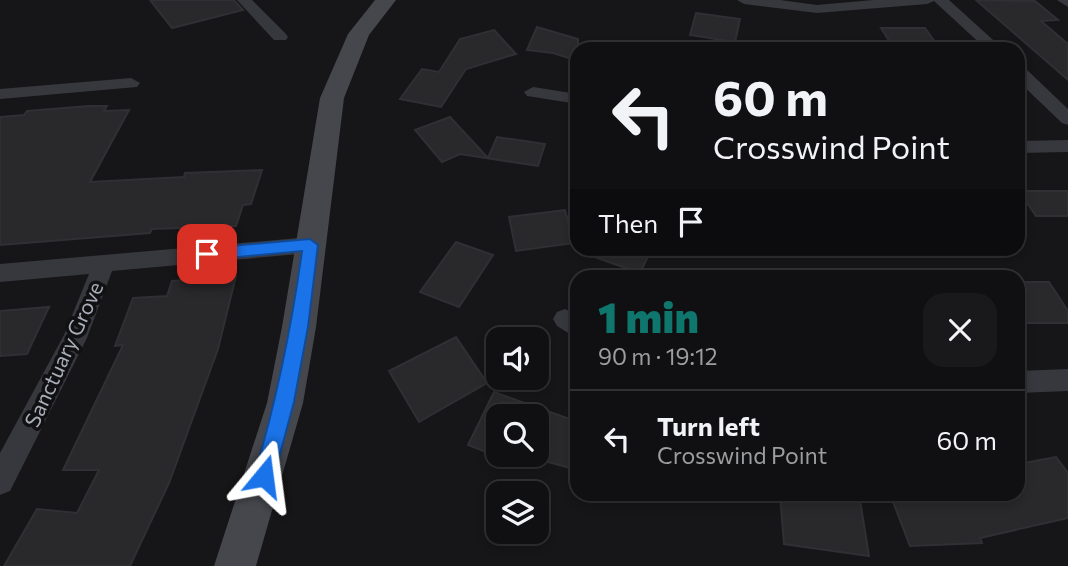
<!DOCTYPE html>
<meta charset="utf-8">
<style>
body{margin:0;font-family:Commissioner,sans-serif;background:#19191b;color:#f1f3f6;height:100vh;display:flex;flex-direction:column;font-size:26px;white-space:nowrap}
*{box-sizing:border-box;margin:0}
p{font-size:23px;color:#9c9d9f}
.icon{flex:none;width:38px;height:38px;fill:none;stroke:currentColor;stroke-width:2;stroke-linecap:round;stroke-linejoin:round}
.map{position:relative;flex:1;overflow:hidden}
.details{position:absolute;left:570px;top:270px;width:455px;height:231px;display:flex;flex-direction:column;background:#101012;border-radius:21px;box-shadow:0 4px 10px #0003,0 0 0 2px #303032}
.details>*{flex:none}
.banner{position:absolute;left:570px;top:42px;width:455px;height:214px;border-radius:21px;box-shadow:0 4px 10px #0003,0 0 0 2px #303032;background:#101012;color:#f1f3f6;overflow:hidden}
.tools{position:absolute;left:486px;top:327px;display:grid;gap:14px}
.tools a{display:grid;place-items:center;width:63px;height:63px;border-radius:14px;background:#101012;box-shadow:0 4px 10px #0003,0 0 0 2px #303032;font-size:35px}
.pin{position:absolute;display:grid;place-items:center;width:60px;height:60px;color:#fff;margin:-30px;border-radius:14px;box-shadow:0 4px 10px #0006}
.me{position:absolute;width:77px;margin:-38px;rotate:16deg;stroke-linejoin:round;filter:drop-shadow(0 0 5px #0008)}
.turn{display:flex;align-items:center;gap:24px;height:147px;padding:0 28px;font-size:32px}
.turn .icon{width:91px;height:91px;stroke-width:2.5}
.turn b{display:block;font-size:49px;line-height:60px}
.then{display:flex;align-items:center;height:66px;padding:0 28px;background:#0003;gap:14px;font-size:26px}
.round{display:grid;place-items:center;flex:none;width:74px;height:74px;border-radius:21px;background:#19191b}
.summary{display:flex;align-items:center;justify-content:space-between;height:119px;padding:0 28px}
h1{font-size:42px;font-weight:800;line-height:52px;color:#0f766e}
ul{padding:0;list-style:none}
li{display:flex;align-items:center;gap:21px;height:98px;padding:0 28px;border-top:2px solid #303032}
li div{flex:1}
li b{display:block;font-size:26px}
li em{font-style:normal}
.map>svg:first-child{display:block}
</style>
<div class="map">
<svg width="1068" height="566" viewBox="0 0 1068 566">
<rect width="100%" height="100%" fill="#161618"/>
<path fill="#29292c" stroke="#303034" stroke-width="2" fill-rule="evenodd" d="M150 0H234L243 10 172 28Z
M976 0 1035 1 1058 20 1041 21 1068 44V80Z
M696 13 740 19 735 42 690 35Z
M537 27 578 39V61L553 53 527 50Z
M881 28H925L940 49H894Z
M494 30 516 54 466 69 441 107 400 99 422 69 439 72 460 39Z
M89 106H107L104 111 129 110 90 182 184 177 185 173 262 170 251 204 243 205 236 226 152 229 150 233 0 245V117L24 115 27 111Z
M450 117 488 158 497 137 545 144 538 166 460 154 442 162 415 130Z
M1019 191H1068V216H1036Z
M565 210 574 243 516 251 509 217Z
M456 242 493 255 459 307 420 292Z
M581 248H652L640 273 580 252Z
M236 276 218 349 169 483 130 566H4L37 509 77 513 99 470H63L123 345 115 346 133 298 167 296 172 281Z
M1018 282H1049L1068 311V323H1018Z
M49 307 27 354 0 356V311Z
M456 337 487 383 419 422 389 371Z
M494 392 578 422V470L529 457 525 467 468 445ZM499 416H537V455H499Z
M1056 457 1068 473V518L980 538 982 543 910 546 890 494H1018V464Z
M780 494H859L869 556 784 544Z"/>
<g fill="none" stroke-linecap="round" stroke-linejoin="round">
<path fill="#37383d" fill-rule="evenodd" d="M237 0H252L286 34 288 37 286 40H274Z
M737 0H780L817 5 873 0H949L1003 49H986L934 1 927 4 817 13 744 4Z
M1057 0H1068V7Z
M1018 66 1024 67 1068 109V125L1062 123 1018 81Z
M131 78 140 83 137 87 0 99V89Z
M533 87 578 94V104L527 96 524 92Z
M1068 140V152L1018 153V141Z
M310 237 318 239 321 245 318 251 310 253 112 271 87 338 10 491 0 495V453L64 335 89 274 0 282V264Z
M565 309 578 315V339L557 326 553 319 557 312Z
M1068 369V391L1018 393V371Z"/>
<path fill="#45474d" fill-rule="evenodd" d="M375 0H396L369 35 344 98 316 327 303 403 256 566H214L267 403 282 327 320 98 348 34Z"/>
</g>
<path fill="#1a73e8" stroke="#114b97" stroke-width="2" d="M310 239 318 245 308 327 294 402 274 476 271 483 264 486 257 483 254 476C277 399 291 331 302 251L207 260 199 254 207 248Z"/>
<g text-anchor="middle" dominant-baseline="central" stroke-width="7" stroke-linejoin="round" paint-order="stroke">
<g font-size="21" fill="#a8adb8" stroke="#111113">
<text transform="translate(63 354) rotate(-65)">Sanctuary Grove</text>
</g>
</g>
</svg>
<div class="tools">
<a><svg class="icon" aria-label="sound" viewBox="0 0 24 24"><path d="M4 9h4l5-4v14l-5-4H4zM17 9q2 3 0 6"/></svg></a>
<a><svg class="icon" aria-label="search" viewBox="0 0 24 24"><circle cx="10" cy="10" r="6"/><path d="M15 15l6 6"/></svg></a>
<a><svg class="icon" aria-label="layers" viewBox="0 0 24 24"><path d="M12 4l9 5-9 5-9-5zM3 14l9 5 9-5"/></svg></a>
</div>
<div class="pin" style="left:207px;top:254px;background:#d93025"><svg class="icon" aria-label="arrive" viewBox="0 0 24 24"><path d="M6 21V4h12l-3 4 3 4H6"/></svg></div>
<svg class="me" style="left:264px;top:476px" viewBox="-20 -20 40 40"><path d="M0-17L14 15 0 8-14 15z" fill="#1a73e8" stroke="#fff" stroke-width="4"/></svg>
<div class="banner">
<div class="turn"><svg class="icon" aria-label="left" viewBox="0 0 24 24"><path d="M17 20v-9H6M10 6l-5 5 5 5"/></svg><div><b>60 m</b>Crosswind Point</div></div>
<div class="then">Then<svg class="icon" aria-label="arrive" viewBox="0 0 24 24"><path d="M6 21V4h12l-3 4 3 4H6"/></svg></div>
</div>
<section class="details">
<div class="summary"><div><h1>1 min</h1><p>90 m · 19:12</p></div><a class="round"><svg class="icon" aria-label="close" viewBox="0 0 24 24"><path d="M6 6l12 12M18 6L6 18"/></svg></a></div>
<ul>
<li><svg class="icon" aria-label="left" viewBox="0 0 24 24"><path d="M17 20v-9H6M10 6l-5 5 5 5"/></svg><div><b>Turn left</b><p>Crosswind Point</p></div><em>60 m</em></li>
</ul>
</section>
</div>
